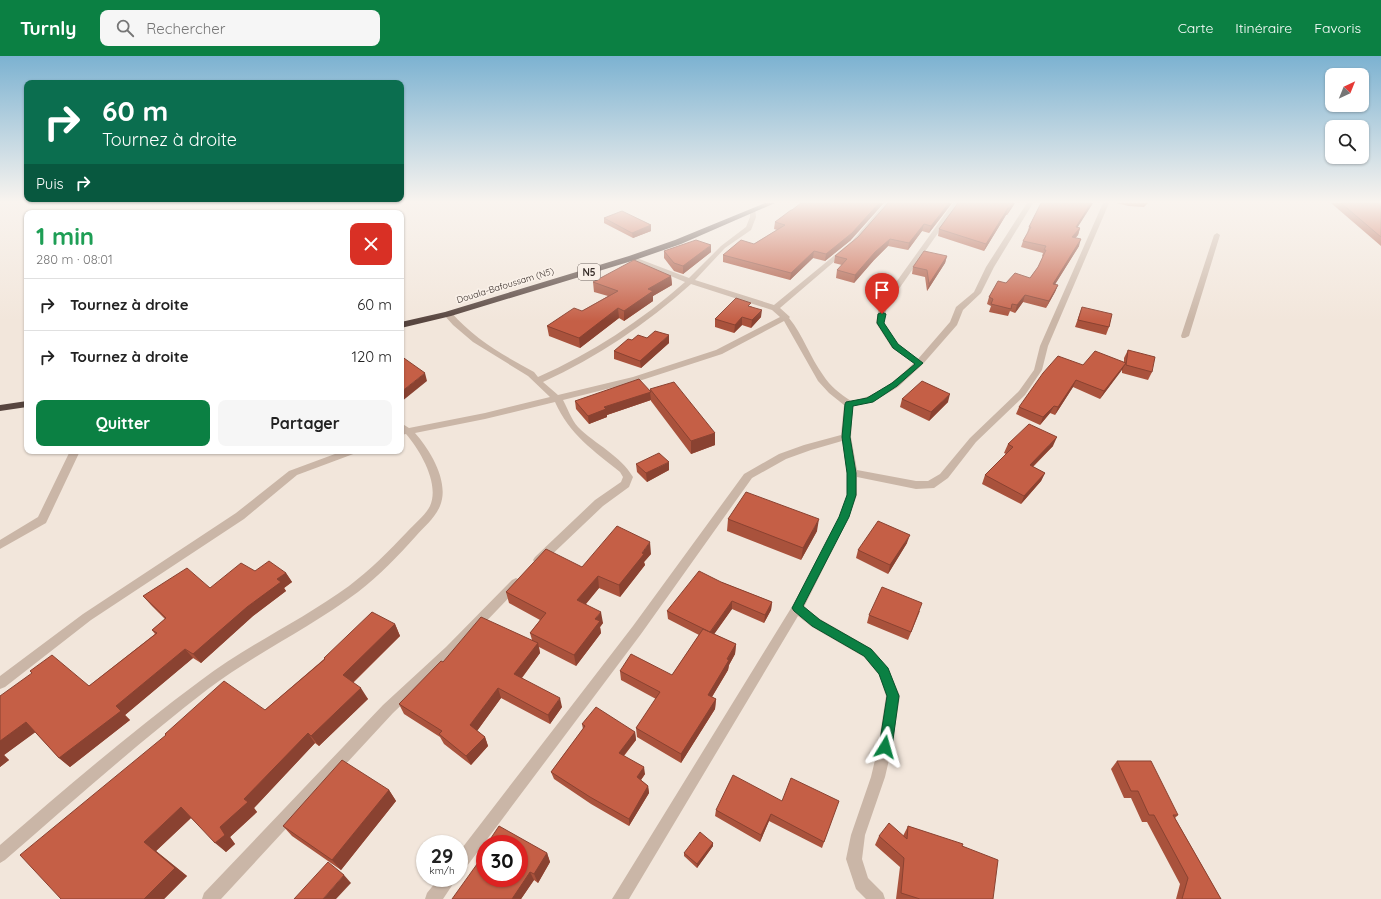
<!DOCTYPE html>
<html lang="fr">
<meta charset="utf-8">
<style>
body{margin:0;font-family:Quicksand,sans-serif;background:#f6f6f6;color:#222;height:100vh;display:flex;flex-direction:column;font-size:15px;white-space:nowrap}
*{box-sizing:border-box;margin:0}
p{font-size:13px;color:#767676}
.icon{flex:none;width:22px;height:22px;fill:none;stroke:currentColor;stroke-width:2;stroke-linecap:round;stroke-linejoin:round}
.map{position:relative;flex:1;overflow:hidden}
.sheet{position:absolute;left:24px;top:154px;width:380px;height:244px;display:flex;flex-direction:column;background:#fff;border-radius:8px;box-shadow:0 1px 3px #0004}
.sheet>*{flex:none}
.guide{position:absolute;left:24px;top:24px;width:380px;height:122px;border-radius:8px;box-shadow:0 1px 3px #0004;background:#0b6e4f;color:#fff;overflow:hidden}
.needle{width:26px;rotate:43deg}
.controls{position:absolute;left:1325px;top:12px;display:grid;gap:8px}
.controls a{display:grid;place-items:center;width:44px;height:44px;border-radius:8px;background:#fff;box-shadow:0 1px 3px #0004;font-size:20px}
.speed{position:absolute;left:416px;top:779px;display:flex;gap:8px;font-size:20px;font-weight:700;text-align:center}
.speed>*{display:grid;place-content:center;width:52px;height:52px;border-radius:50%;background:#fff;box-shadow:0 1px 3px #0004;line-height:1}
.speed small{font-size:10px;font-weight:400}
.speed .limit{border:6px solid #d22;background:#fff;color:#111}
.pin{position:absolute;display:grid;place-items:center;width:34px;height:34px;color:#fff;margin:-41px -17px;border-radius:50% 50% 50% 0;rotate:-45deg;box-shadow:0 0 4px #0007}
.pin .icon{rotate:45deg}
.me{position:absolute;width:44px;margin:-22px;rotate:8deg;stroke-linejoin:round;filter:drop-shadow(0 0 3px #0008)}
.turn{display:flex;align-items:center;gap:14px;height:84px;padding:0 12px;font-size:18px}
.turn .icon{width:52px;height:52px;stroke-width:2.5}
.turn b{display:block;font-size:28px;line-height:34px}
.then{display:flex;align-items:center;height:38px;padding:0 12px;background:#0003;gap:8px;font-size:15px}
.round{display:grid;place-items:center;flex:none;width:42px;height:42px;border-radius:8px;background:#f6f6f6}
.summary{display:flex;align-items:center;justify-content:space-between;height:68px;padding:0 12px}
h1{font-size:24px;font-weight:700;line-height:30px;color:#1e9e55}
.action{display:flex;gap:8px;margin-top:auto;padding:8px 12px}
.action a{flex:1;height:46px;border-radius:8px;background:#0b8043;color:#fff;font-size:16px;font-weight:700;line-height:46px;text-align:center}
.action a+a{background:#f6f6f6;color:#222}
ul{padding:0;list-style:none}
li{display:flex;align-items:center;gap:12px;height:52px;padding:0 12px;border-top:1px solid #e0e0e0}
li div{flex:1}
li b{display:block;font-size:15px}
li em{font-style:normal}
header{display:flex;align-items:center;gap:24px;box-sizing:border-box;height:56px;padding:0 20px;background:#0b8043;color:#fff}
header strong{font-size:19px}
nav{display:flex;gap:22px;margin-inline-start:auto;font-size:14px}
.search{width:280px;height:36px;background:#f6f6f6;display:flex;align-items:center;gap:10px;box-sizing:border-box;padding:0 14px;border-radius:8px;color:#767676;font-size:15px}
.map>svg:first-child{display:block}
</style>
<header>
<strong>Turnly</strong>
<div class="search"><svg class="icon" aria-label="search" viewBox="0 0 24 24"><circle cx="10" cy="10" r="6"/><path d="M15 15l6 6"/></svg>Rechercher</div>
<nav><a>Carte</a><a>Itinéraire</a><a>Favoris</a></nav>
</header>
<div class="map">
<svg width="1381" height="843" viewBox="0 0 1381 843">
<rect width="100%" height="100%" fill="#f2e6db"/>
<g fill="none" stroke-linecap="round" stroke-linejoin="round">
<path fill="#cab6a7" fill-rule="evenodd" d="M885 147H891L856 187 780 252 790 261 789 262C803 279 810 301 823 319 830 330 840 338 851 345 879 340 893 326 914 307L892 292 876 267 879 250 953 147H959L887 250 884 267 898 288 918 303 950 266 956 251 974 236 986 211 1027 147H1033L994 211 981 237 963 254 957 269 922 309 898 331 873 346 853 350 851 381 857 414 916 425H928L940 418 970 382 1019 335 1034 314 1040 290 1103 147H1109L1048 290 1042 314 1025 339 976 386 948 422 934 432 916 433 857 421V439L849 461 804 551 820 563 872 593 888 612 900 640 892 691 885 721 865 779 862 803 868 822 883 837 885 843H866L856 833 846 803 851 779 871 721 878 691 886 640 879 619 864 601 812 571 798 560 629 843H612L793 549 839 461 847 439V417L842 385 811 394 786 403 752 422 641 578 464 814 459 817V796L633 570 744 418 779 398 804 389 841 379 844 349 829 337 818 325 784 265 722 298 639 325 563 344C568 353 571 363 578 371 595 388 621 400 633 421L629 431 603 450 543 507 539 508 535 507 533 504 535 501 595 444 621 426 623 421 620 416C594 395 569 378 555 346L485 363 415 377C430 394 450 426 440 450 435 462 424 471 416 480 398 500 379 520 358 536 310 572 256 597 208 633 138 687 72 746 5 804L0 807V789C65 733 131 676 200 625 247 589 301 565 349 530 370 514 389 495 407 476 414 468 425 460 430 450 440 428 420 394 406 378L401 379V367L409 372 485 357 550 341 528 320 473 286 453 269 445 260V256H451C474 283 503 299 534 316L538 321C592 297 641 265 685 226L630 203V201H634L689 222 721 190 746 171 750 161V154L755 153 756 161 751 174 725 192 695 224 774 249 852 185ZM691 228 772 254 780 261 716 294 633 321 558 339 543 326C598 301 646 268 691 228Z
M1217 177 1220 179 1189 280 1185 282H1182L1181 280 1214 179Z
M70 395H80L46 467 0 493V484L38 461Z
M343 395H358L356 397 297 419 244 463 91 564 5 631 0 633V620L83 558 236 457 289 415Z
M516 522 520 524 522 527 520 530 454 599 393 657 221 843H202L204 837 383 649 446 591 512 524Z
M439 822H457L443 843H425L427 837Z"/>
<path fill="#57453f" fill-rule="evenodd" d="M765 147H775L681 188 635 204 451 260 401 272V266L445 256 629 200 675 184Z
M27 345V351L0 355V349Z"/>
</g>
<path fill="#a9523c" d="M952 147 929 177 922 175 908 194 888 190 874 204 854 227 836 222 837 214 842 209 834 207 835 200Z
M958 147H1015L1007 159H1006L984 195 938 180 939 173Z
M1041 147H1093L1077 171 1080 172 1078 179 1075 182 1079 190 1055 228 1058 229 1055 236 1046 252 1023 246 1015 257 1010 255 1008 260 989 256 991 250 987 248 989 241 1006 227 1030 222 1038 211 1043 201 1042 200 1043 197 1021 191 1023 185 1027 177 1029 171Z
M1116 147H1148L1144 151 1129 150Z
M1331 147H1381V190Z
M792 154 851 184 825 205 813 202 790 224 723 206V199L754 188 777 174 774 173 775 166Z
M604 162 651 169V175L633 182 604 167Z
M664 195 711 196 683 218 674 215 664 202Z
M947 200 945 207 927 235 925 221 912 218 913 211Z
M671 220 672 229 653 240V245L624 265 619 262 580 292 549 280 547 270 582 255 608 240 594 236 593 226Z
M751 250 761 261 751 272 742 269 734 277 715 271V263Z
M1082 251 1109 271 1106 279 1075 271Z
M647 282 669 287 641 312 614 303V295L632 284Z
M1128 294 1152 316 1148 324 1122 317V313L1100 343 1073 331 1055 359 1050 357 1040 369 1016 358 1019 351 1083 309 1124 306V302Z
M650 333 715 377V389L691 398 651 345V344L607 359V361L589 368 576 353 575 345 650 336Z
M902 343 948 346 929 365 900 351Z
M1008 388 1053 390 1033 411 1045 417 1041 425 1021 448 982 428 985 419 1006 398 1004 397Z
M636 408 669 414 647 426 637 416Z
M728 463 817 475 801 504 727 475Z
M907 487 888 518 856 502 858 494Z
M651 498 644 506 645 509 620 541 599 532 586 548 603 567 600 571 601 577 576 610 539 591 540 597 522 622 562 651 550 668 501 642 477 675 485 681 488 690 471 709 444 688 440 681 404 658 399 648 443 606 532 584 530 577 540 564 509 547 506 536 582 511Z
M255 515 286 517 292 526 284 532 286 535 253 560 201 607 193 602 125 659 130 664 70 711 59 702 35 676 4 699 9 704 0 711V640L89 630 155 578 152 574 165 563 151 549 143 540 210 532Z
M721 526 772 546 771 554 764 567 732 553 714 578 736 588 735 598 729 609 728 614 712 641 716 643 715 653 681 707 637 681 636 672 656 643 621 624 620 615 672 619 699 579 668 563 667 555Z
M920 555 908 584 867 567 869 559Z
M395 568 400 580 353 627 368 643 319 690 315 687 254 752 257 756 230 781 235 788 226 796 191 762 156 795 187 820 164 843H61L265 654 324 603V602Z
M582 668 635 676 636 684 624 700 645 718 641 724 648 730 649 737 629 770 591 748 554 723 551 716 583 673Z
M1117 705 1178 759 1175 762 1221 843H1176L1180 828 1147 766H1142L1131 742H1124L1111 713Z
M389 734 396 745 341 814 292 780 283 770Z
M782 745 836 752 822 792 769 765 760 786 715 760 716 754Z
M908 770 962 790 993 843H896L900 811 875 789 879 780H903Z
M713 787V790L697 812 684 800V797Z
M547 797 550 806 538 827 534 824 521 843H452Z"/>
<path fill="#8a4231" d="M879 147H884L851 184 825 205 826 198Z
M949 147H952L929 177 931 170Z
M1013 147H1015L1007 159 1010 152Z
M1091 147H1093L1074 177 1076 171Z
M1008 152 1006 159 984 195 986 188Z
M924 168 922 175 908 194 909 187Z
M651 169V175L633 182 632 177Z
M1080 172 1078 179 1070 188 1072 181Z
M890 183 888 190 874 204 854 227 855 219 875 196Z
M1081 183 1079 190 1051 235 1053 228Z
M711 189V196L683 218V210Z
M814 195 813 202 790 224 791 217Z
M947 200 945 207 927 235 929 228Z
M671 220 672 229 653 240V245L624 265V255L648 233Z
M1058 229 1055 236 1046 252 1049 245Z
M1025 239 1023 246 1015 257 1017 249Z
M618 252 619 262 580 292 579 282Z
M762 254 761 261 751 272 752 264Z
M742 261V269L734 277 735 269Z
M669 279V287L641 312 640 305Z
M1126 307 1122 314 1100 343 1104 335Z
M425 317 427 325 401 346V336Z
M1076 324 1073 331 1055 359 1058 351Z
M650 336 651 344 607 359V361L589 368 588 360 604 351Z
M950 338 948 346 929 365 931 356Z
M1054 350 1050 357 1040 369 1043 361Z
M715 377V389L691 398V385Z
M1057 381 1053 390 1026 417 1030 409Z
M669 406V414L647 426 646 417Z
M1045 417 1041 425 1021 448 1024 440Z
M819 463 817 475 801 504 803 492Z
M910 479 907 487 888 518 890 509Z
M650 486 651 498 644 506 645 509 620 541 619 529 642 497Z
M286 517 292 526 284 532 286 535 253 560 201 607 193 598 277 523Z
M598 520 599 532 579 556 577 544Z
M732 545V553L710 584V577Z
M772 546 771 554 764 567 765 559Z
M601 556 603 567 600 571 601 577 576 610 574 599 595 563Z
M395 568 400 580 349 630 343 619Z
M538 587 540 597 517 628 514 618Z
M736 588 735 598 729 609 728 614 707 649 708 639Z
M185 593 193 602 125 659 130 664 70 711 59 702 116 650Z
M361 632 368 643 319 690 311 680Z
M498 632 501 642 474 679 470 669Z
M560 642 562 651 550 668 548 659Z
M716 643 715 653 681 707V698Z
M26 666 37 675 4 699 9 704 0 711V685Z
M635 676 636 684 620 704 619 697Z
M308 677 315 687 254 752 257 756 230 781 235 788 226 796 215 787 220 771 244 743Z
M485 681 488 690 471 709 466 700Z
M644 711 645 718 638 728 637 721Z
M648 730 649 737 629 770V763Z
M389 734 396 745 341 814 332 804Z
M181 751 192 761 156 795 187 820 164 843H144V786Z
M771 758 769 765 760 786 761 779Z
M713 787V790L697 812V808Z
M547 797 550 806 538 827 534 818Z
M530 816 534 824 521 843H512Z
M344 819 351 827 336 843H323Z"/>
<path fill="#c55f46" stroke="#8a4231" d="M801 147H879L852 177 826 198 814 195 791 217 723 199 741 184 754 188 785 169 775 166 791 154H792Z
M888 147H949L931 170 924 168 909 187 890 183 875 196 855 219 837 214 847 203 835 200 858 181Z
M958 147H1013L1010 152H1008L986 188 939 173Z
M1041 147H1091L1076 171 1080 172 1072 181 1081 183 1053 228 1058 229 1049 245 1025 239 1017 249 1012 248 1011 253 991 248 993 243 989 241 998 225 1006 227 1015 217 1030 222 1038 211 1046 194H1044L1046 190 1023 185 1031 171H1029Z
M1341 147H1381V181Z
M622 155 651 169 632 177 604 162Z
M696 184 711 189 683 210 674 207 664 195Z
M924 195 947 200 929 228 927 214 913 211Z
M634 204 671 220 648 233 653 235 624 255 618 252 579 282 547 270 574 252 582 255 618 235 593 226Z
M736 242 751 247 748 250 762 254 752 264 742 261 735 269 715 263Z
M1082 251 1112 258 1109 271 1078 264Z
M655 275 669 279 640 305 614 295 628 283 632 284 638 279 647 282Z
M1128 294 1155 301 1152 316 1126 309Z
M1095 295 1126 307 1104 335 1076 324 1058 351 1054 350 1043 361 1019 351 1043 317 1058 300 1083 309Z
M401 300 425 317 401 336Z
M639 323 651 336 604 351 606 353 588 360 575 345Z
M922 325 950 338 931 356 902 343Z
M674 326 715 377 691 385 650 333Z
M1029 368 1057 381 1030 409 1045 417 1024 440 985 419 1013 391 1008 388Z
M659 397 669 406 646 417 636 408Z
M746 436 819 463 803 492 728 463Z
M878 465 910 479 890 509 858 494Z
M617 470 650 486 642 497 644 498 619 529 598 520 577 544 601 556 595 563 600 565 574 599 530 577 546 557 506 536 546 493 582 511Z
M269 505 286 517 277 523 281 526 247 551 193 598 185 593 116 650 121 655 59 702 26 666 0 685V640L32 617 30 615 52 599 89 630 157 577 152 574 166 562 143 540 187 512 210 532 241 507 255 515Z
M699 515 721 526 772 546 765 559 732 545 710 576 667 555Z
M882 531 922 547 911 576 869 559Z
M372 556 395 568 343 619 361 632 311 680 308 677 244 743 248 746 220 771 225 779 215 787 181 751 144 786 175 812 144 843H61L20 799 166 679 165 678 224 625 265 654 325 603 324 602Z
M481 561 538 587 514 618 560 642 548 659 498 632 470 669 485 681 466 700 439 678 442 675 399 648 441 605 443 606Z
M703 573 736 588 727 603 729 604 708 639 716 643 681 698 636 672 660 636 620 615 631 598 672 619Z
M596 651 635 676 619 697 644 711 637 721 648 730 629 763 590 741 551 716 585 670 582 668Z
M342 704 389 734 332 804 283 770Z
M1117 705H1151L1178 759H1173L1221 843H1182L1188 822 1154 759H1149L1138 735H1131Z
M733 719 782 745 791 722 839 745 824 786 771 758 761 779 716 754Z
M889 767 907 783 908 770 963 788 962 790 998 804 993 843H920L901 837 904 802 879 780Z
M499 770 547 797 534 818 530 816 512 843H452L485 797V822H519V788H487Z
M700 776 713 787 697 808 684 797Z
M328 806 344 819 323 843H294Z"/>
<linearGradient id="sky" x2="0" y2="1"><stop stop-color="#7cb2d1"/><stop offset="0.55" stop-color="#f9f4ef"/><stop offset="1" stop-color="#f9f4ef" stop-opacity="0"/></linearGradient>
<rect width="1381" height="265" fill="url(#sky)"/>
<path fill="#0b8043" stroke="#07532c" d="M882 256 886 258 884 267 898 288 923 307 897 330 873 346 853 350 850 381 856 417V439L849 461 803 550 820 564 871 593 888 612 899 640 892 691 890 695 885 697 881 695 879 691 887 640 879 618 864 600 812 570 794 555 792 552 839 461 847 439V417L842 381 845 348 846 346 867 342 892 327 915 308 893 292 877 267 878 258Z"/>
<g text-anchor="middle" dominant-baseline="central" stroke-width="3.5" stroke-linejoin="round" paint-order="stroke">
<g font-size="9" fill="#362c28" stroke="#f9f0e8">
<text transform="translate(505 229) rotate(-17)">Douala-Bafoussam (N5)</text>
</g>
<rect fill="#f9f0e8" stroke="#706762" stroke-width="1" x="578" y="208" width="22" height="16" rx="3"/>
<g font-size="10" font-weight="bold" fill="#362c28">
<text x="589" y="216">N5</text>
</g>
</g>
</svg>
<div class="controls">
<a><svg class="needle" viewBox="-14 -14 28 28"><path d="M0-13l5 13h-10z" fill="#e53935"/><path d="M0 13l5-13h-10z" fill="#767676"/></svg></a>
<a><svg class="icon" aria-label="search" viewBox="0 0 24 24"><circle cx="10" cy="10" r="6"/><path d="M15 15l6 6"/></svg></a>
</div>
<div class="speed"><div>29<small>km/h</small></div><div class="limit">30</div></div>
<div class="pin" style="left:882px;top:258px;background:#d93025"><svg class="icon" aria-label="arrive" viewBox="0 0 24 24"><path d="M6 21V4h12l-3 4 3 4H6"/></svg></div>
<svg class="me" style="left:885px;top:691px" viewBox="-20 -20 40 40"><path d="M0-17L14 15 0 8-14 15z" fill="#0b8043" stroke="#fff" stroke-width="4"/></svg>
<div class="guide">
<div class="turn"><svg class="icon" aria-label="right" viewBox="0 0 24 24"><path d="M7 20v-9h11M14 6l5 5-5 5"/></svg><div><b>60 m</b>Tournez à droite</div></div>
<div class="then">Puis<svg class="icon" aria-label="right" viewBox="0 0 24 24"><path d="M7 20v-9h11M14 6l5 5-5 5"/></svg></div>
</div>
<section class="sheet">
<div class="summary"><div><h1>1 min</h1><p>280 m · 08:01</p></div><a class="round" style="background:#d93025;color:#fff"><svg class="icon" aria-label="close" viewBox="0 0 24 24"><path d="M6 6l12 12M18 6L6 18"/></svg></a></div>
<ul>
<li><svg class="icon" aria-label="right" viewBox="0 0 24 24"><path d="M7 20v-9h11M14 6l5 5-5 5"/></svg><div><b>Tournez à droite</b></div><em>60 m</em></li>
<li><svg class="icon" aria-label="right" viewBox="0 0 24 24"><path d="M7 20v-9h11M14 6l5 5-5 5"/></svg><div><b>Tournez à droite</b></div><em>120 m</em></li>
</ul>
<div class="action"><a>Quitter</a><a>Partager</a></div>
</section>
</div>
